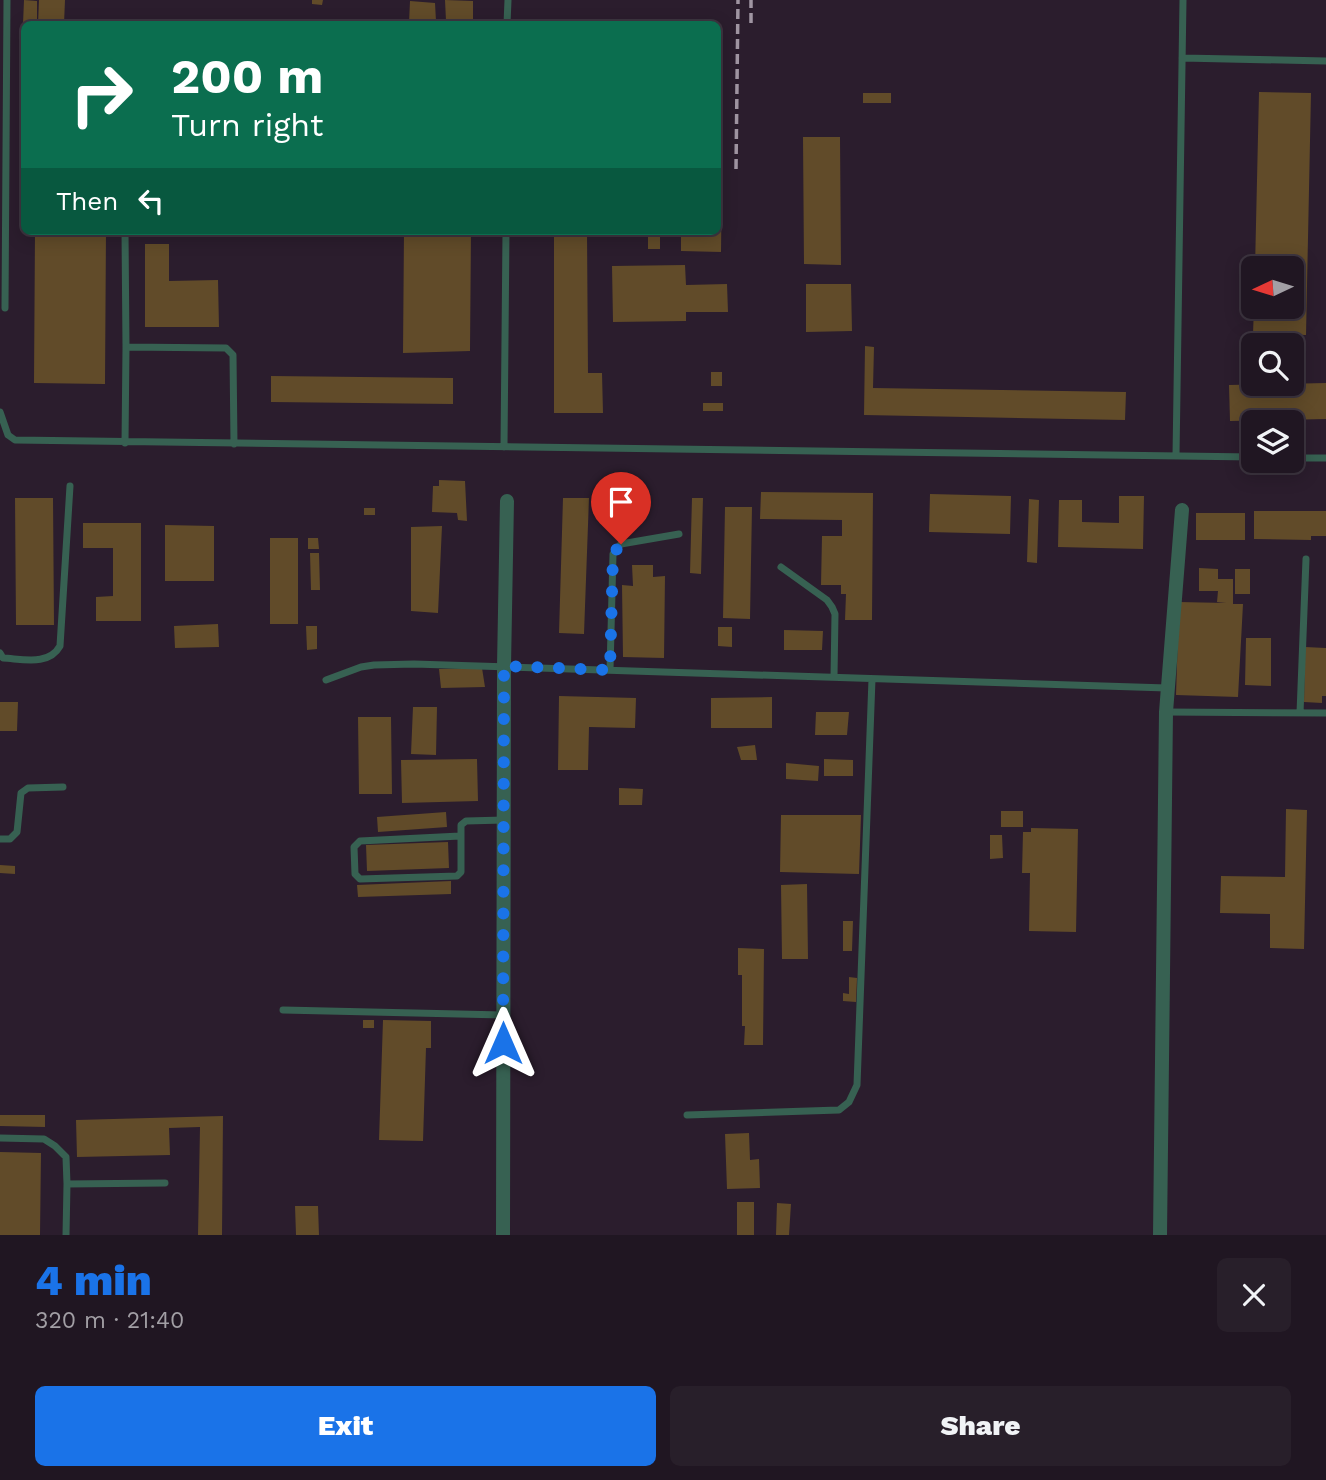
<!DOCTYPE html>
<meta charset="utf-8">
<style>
body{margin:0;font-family:"Work Sans",sans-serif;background:#281f2a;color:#f1f3f6;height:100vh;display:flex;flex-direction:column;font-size:26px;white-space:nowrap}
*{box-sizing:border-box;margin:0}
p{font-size:23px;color:#a29fa5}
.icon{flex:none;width:38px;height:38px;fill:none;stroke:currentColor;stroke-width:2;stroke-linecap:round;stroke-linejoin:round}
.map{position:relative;height:1235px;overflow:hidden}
.panel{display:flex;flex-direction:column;background:#201622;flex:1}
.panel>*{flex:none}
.banner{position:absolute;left:21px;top:21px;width:700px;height:214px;border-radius:10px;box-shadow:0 4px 18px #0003,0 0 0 2px #3d3540;background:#0b6e4f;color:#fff;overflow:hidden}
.needle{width:46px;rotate:266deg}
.buttons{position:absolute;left:1241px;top:256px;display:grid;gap:14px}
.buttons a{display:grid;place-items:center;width:63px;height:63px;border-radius:10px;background:#201622;box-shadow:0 4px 18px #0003,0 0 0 2px #3d3540;font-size:35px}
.pin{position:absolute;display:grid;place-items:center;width:60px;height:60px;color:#fff;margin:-72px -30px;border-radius:50% 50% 50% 0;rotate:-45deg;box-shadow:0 0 7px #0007}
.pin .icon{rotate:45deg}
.me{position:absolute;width:77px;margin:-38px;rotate:0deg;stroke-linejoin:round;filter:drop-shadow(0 0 5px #0008)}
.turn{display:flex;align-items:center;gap:24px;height:147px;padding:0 35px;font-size:32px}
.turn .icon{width:91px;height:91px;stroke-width:2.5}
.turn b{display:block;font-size:49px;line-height:60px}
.then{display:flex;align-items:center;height:66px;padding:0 35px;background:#0003;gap:14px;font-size:26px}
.round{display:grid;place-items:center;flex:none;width:74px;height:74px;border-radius:10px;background:#281f2a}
.overview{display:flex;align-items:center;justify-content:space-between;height:119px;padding:0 35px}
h1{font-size:42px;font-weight:800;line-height:52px;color:#1a73e8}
.cta{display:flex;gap:14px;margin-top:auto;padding:14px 35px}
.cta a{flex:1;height:80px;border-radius:10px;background:#1a73e8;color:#fff;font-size:28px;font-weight:800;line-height:80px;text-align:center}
.cta a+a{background:#281f2a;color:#f1f3f6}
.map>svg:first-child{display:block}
</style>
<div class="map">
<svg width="1326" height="1235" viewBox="0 0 1326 1235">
<rect width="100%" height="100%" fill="#2b1d2d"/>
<path fill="#614b29" d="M24 0 37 1V24H23Z
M39 0H65L64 24H38Z
M312 0H323L322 5 312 4Z
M445 0 473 1V24H432L409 23 410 1 435 3 436 21H446Z
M718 89 723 90 721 252 681 251V231H718Z
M1259 92 1311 93 1306 335 1253 334 1254 306H1292V268H1255Z
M863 93H891V103H863Z
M803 137H840L841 265 804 264Z
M35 231H106L105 384 34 383Z
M404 231H471L470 351 403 353Z
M554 231H587L588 373H602L603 413H554Z
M648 231H660V249H648Z
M145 244H169V281L218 280 219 327H145Z
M685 265 686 285 727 284 728 312H686V321L613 322 612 266Z
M806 284H851L852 331 806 332Z
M865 346 874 347 873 388 1126 392 1125 420 864 415Z
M711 372H722V386H711Z
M271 376 453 378V404L271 402Z
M1326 383V419L1230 421 1229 385Z
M703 403H723V411H703Z
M439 480 465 481 467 521 458 520 457 513 432 512 433 486H439Z
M761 492 873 493 872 620H845L846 594H841V585H821L822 536H842V520L760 519Z
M930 494 1011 496 1010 534 929 532Z
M1119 496H1144L1143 549 1058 547 1059 500H1082V522L1119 523Z
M15 498H53L54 625H16Z
M563 498H589L584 634 559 633Z
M692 498H703L701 574 690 573Z
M1029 499 1039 500 1037 563 1027 562Z
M725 507H752L750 619 723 618Z
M364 508H375V515H364Z
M1254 511H1326V536H1311V540L1254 539Z
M1196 513H1245V540H1196Z
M83 523H141V621H96V597L113 596V548H83Z
M165 525 214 526V581H165Z
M442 526 438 613 411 611V527Z
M270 538H298V624H270Z
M308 538H318L319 549H308Z
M310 553H319L320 590H311Z
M632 565H653V577L665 576 664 658 623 657 622 585 633 586Z
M1199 568 1218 569V579H1233V604H1243L1238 697 1176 695 1179 602 1226 603 1217 602 1218 591H1199Z
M1235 569H1250V594H1235Z
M218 624 219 647 175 648 174 626Z
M306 626H317V649L307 650Z
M718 627H732V647L718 646Z
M784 630 823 631 822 650H784Z
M1246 638H1271V686L1245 685Z
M1305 647 1326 648V696H1322V703L1304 702Z
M482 668 485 687 441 688 439 669Z
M559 696 636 698 635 728 589 727 588 770H558Z
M772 697V728H711V698Z
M0 702H18L17 731H0Z
M413 707H437L436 755 411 754Z
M816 712H849L847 735H815Z
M358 717H391L392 794H359Z
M755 745 757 760H741L737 747Z
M477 759 478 801 402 803 401 760Z
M824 759 853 760V776H824Z
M786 763 819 766 818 781 786 779Z
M619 788 643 789 642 805H619Z
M1286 809 1307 810 1304 949 1270 948V914L1220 913 1221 876 1285 877Z
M1001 811H1023V827H1001Z
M446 812 447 827 378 832 377 817Z
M781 815H861L859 874 780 872Z
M1031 828 1078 829 1076 932 1029 931 1030 873H1022L1023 832H1031Z
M990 835H1002L1003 858 990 859Z
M448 842 449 868 367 871 366 845Z
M0 865 15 866V874L0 873Z
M451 881V894L358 897 357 885Z
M807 884 808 959H782L781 885Z
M843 921H853L852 951H843Z
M738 948 764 949 763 1045H744L745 1026H742V975H738Z
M849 977 857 978 856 1002 843 1001V993L849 994Z
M363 1020H374V1028H363Z
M383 1020 431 1021V1048H426L423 1141 379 1140Z
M0 1115H45V1127L0 1126Z
M223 1116 222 1235H198L200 1127 169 1128 170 1155 77 1157 76 1120Z
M749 1133 750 1160 759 1159 760 1188 727 1189 725 1134Z
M0 1152 41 1153 40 1235H0Z
M737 1202H754V1235H737Z
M777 1203 791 1204 789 1235H776Z
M295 1206H318L319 1235H296Z"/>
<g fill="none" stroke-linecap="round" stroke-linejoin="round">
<path stroke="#376152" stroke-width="7" d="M507 24 508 0
M1182 58 1326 61
M5 308 7 0
M126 347 226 348 233 355 234 444
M0 412 8 435 15 440 1253 457
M125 443 126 347 125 231
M504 447 506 231
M1176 456 1183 0
M1292 458H1326
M781 567 827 600 832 607 835 614 834 677
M0 653 3 658C23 659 49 666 60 646L70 486
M610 670 613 554 621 544 679 534
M326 680 361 667 374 665 414 664 1167 688
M1166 712 1326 713
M1300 713 1306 559
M460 836 360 841 354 847 355 874 360 879 457 876 461 872V825L466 821 504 820
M0 839H10L17 832 21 793 28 788 63 787
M283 1010 503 1015
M687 1115 839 1110 849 1102 857 1085 872 679
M0 1138 44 1139 55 1146 66 1157 67 1184
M66 1235 67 1184 165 1183"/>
<path stroke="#376152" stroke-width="14" d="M503 1235 504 666 507 501
M1160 1235 1166 712 1182 510"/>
<path stroke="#a095a2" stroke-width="3.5" stroke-dasharray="10 5" stroke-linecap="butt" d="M751 23V0
M736 169 738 0"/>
</g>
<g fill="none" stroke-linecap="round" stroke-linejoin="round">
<path stroke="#1a73e8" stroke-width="12" stroke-dasharray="0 21.6" d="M503 1043 504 666 610 670 613 554 621 544"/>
</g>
</svg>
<div class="buttons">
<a><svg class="needle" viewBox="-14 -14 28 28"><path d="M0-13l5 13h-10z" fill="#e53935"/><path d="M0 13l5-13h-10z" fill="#a29fa5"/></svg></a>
<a><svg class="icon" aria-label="search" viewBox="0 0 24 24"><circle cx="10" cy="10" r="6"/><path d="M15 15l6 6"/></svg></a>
<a><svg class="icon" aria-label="layers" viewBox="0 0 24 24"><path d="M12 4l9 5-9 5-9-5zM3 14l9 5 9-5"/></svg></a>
</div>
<div class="pin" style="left:621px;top:544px;background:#d93025"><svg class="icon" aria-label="arrive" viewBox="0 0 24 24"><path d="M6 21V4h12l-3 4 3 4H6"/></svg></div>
<svg class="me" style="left:503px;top:1043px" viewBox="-20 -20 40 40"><path d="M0-17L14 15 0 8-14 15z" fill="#1a73e8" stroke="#fff" stroke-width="4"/></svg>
<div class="banner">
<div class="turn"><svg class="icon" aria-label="right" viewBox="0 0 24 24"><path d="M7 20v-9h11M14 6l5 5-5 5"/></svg><div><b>200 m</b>Turn right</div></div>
<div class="then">Then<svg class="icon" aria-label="left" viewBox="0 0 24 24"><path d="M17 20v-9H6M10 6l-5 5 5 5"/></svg></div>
</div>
</div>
<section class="panel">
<div class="overview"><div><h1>4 min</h1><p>320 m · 21:40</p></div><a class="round"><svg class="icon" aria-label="close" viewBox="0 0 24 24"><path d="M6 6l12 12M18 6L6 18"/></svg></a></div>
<div class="cta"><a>Exit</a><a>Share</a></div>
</section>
